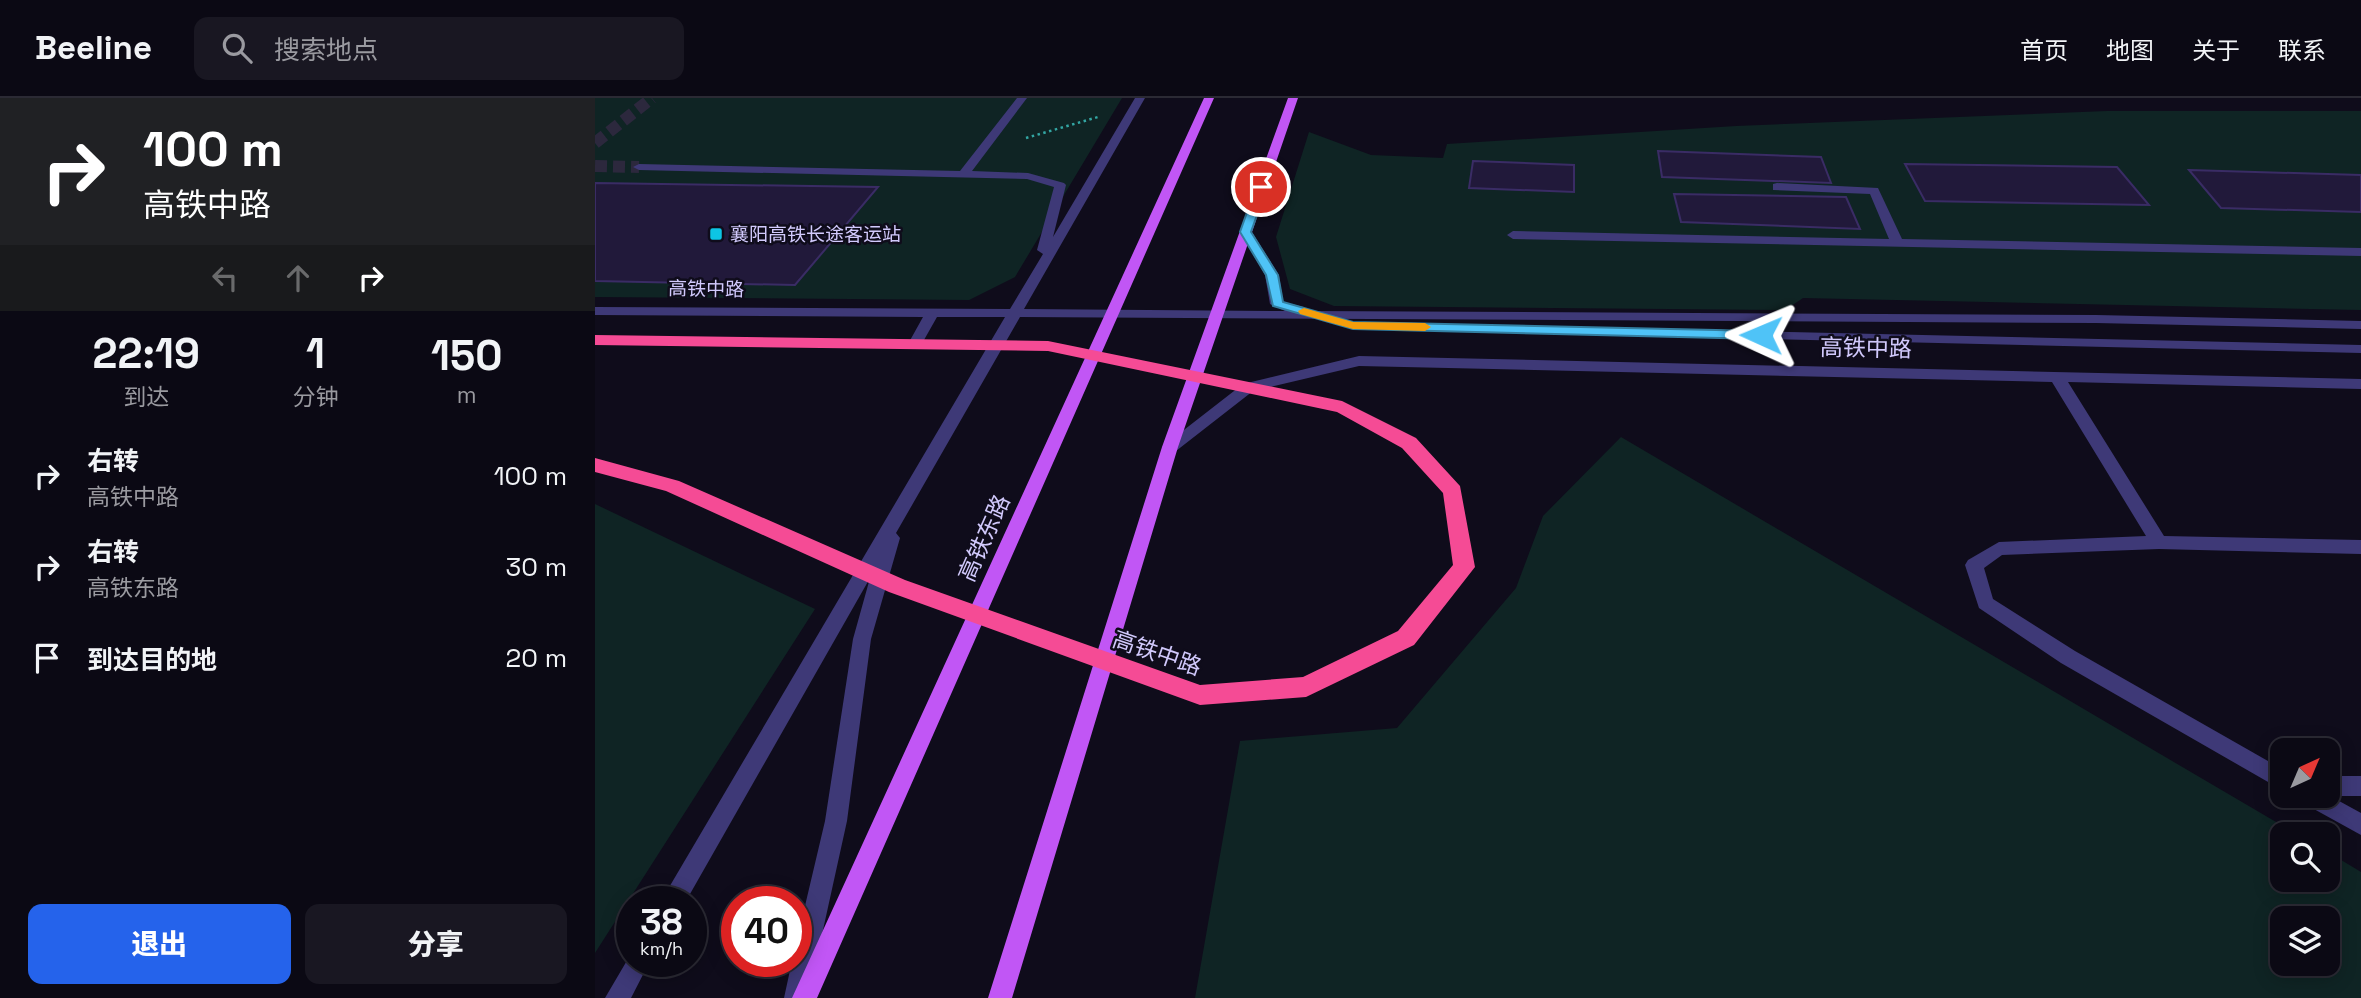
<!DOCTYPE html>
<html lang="zh">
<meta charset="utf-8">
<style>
body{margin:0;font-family:"Space Grotesk","Noto Sans SC",sans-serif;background:#191722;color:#f1f3f6;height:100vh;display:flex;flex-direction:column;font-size:26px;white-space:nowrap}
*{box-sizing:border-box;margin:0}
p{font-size:23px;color:#9a9aa0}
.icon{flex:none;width:38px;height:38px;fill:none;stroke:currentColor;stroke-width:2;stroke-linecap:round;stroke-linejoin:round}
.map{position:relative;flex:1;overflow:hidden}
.drawer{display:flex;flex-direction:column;background:#0b0914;width:595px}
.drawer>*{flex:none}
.top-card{background:#202124;color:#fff;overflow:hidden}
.needle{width:46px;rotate:44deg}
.fabs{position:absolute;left:1675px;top:640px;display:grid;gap:14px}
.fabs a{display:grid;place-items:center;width:70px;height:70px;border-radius:14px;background:#0b0914;box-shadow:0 4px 18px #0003,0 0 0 2px #2b2a34;font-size:35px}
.speed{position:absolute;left:21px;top:788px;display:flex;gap:14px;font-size:35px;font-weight:700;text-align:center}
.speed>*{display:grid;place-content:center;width:91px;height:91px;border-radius:50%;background:#0b0914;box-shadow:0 4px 18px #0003,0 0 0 2px #2b2a34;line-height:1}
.speed small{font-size:18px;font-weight:400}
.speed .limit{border:10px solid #d22;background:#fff;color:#111}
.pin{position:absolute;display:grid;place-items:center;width:60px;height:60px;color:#fff;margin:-30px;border:4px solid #fff;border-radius:50%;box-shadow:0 2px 7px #0007}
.me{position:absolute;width:77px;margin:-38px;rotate:271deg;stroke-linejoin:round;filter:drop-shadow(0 0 5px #0008)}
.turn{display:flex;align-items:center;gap:24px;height:147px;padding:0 28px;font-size:32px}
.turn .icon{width:91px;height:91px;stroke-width:2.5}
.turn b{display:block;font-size:49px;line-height:60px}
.lanes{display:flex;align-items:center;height:66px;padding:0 28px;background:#0003;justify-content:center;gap:35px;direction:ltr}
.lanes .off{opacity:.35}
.eta{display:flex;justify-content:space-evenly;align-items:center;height:119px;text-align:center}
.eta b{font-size:42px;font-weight:800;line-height:49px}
.cta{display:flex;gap:14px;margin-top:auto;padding:14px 28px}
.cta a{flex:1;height:80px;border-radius:14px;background:#2563eb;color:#fff;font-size:28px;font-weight:800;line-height:80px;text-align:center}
.cta a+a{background:#191722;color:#f1f3f6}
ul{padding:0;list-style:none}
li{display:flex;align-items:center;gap:21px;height:91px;padding:0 28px}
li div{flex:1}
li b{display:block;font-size:26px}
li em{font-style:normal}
header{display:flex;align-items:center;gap:42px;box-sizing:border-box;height:98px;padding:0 35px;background:#0b0914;border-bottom:2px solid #2b2a34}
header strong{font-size:33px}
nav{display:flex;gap:38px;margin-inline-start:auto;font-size:24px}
.search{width:490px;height:63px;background:#191722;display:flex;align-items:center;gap:18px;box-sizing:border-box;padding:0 24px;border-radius:14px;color:#9a9aa0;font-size:26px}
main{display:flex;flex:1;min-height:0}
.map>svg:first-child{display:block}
</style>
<header>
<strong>Beeline</strong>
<div class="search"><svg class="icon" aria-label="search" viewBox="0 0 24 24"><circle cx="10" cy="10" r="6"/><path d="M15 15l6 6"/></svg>搜索地点</div>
<nav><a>首页</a><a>地图</a><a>关于</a><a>联系</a></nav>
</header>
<main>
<section class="drawer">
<div class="top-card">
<div class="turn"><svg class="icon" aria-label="right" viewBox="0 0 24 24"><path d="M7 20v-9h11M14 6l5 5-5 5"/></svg><div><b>100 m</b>高铁中路</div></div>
<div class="lanes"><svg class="icon off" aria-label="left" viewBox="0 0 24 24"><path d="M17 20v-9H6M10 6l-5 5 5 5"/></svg><svg class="icon off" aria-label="ahead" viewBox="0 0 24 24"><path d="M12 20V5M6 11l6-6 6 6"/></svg><svg class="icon" aria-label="right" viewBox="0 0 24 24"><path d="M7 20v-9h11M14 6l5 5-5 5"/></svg></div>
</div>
<div class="eta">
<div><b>22:19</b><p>到达</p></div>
<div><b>1</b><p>分钟</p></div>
<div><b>150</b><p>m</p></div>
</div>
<ul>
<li><svg class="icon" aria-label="right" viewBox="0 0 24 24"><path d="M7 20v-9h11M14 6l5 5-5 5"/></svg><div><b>右转</b><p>高铁中路</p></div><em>100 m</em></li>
<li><svg class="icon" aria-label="right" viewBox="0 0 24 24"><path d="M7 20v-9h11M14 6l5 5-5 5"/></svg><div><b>右转</b><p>高铁东路</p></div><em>30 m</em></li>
<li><svg class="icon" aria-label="arrive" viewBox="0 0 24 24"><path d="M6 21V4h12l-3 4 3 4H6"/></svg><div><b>到达目的地</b></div><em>20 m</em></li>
</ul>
<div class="cta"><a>退出</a><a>分享</a></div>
</section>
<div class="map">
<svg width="1766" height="900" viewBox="0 0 1766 900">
<rect width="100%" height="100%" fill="#0f0c1b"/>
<path fill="#0f2424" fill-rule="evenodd" d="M0 0H527L420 179 374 202 0 199Z
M1512 13H1766V212L1208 200 1190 212 739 208 695 191 681 139 714 34 776 57 848 60 852 46 1141 28Z
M1026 339 1703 737H1687V782H1732L1733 754 1766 774V900H600L645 643 802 630 921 490 948 418ZM1687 821H1732V866H1687Z
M0 406 220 511 0 855Z"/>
<path fill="#21193a" stroke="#3a2c65" stroke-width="2" d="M1063 53 1226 59 1236 85 1067 79Z
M878 63 979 67V94L874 90Z
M1310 66 1522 69 1554 107 1330 103Z
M1594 72 1766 77V114L1626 110Z
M0 85 283 89 200 187 0 183Z
M1079 96 1251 99 1265 131 1086 124Z"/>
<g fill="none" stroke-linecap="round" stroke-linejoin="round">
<path stroke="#2c283d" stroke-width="12" stroke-dasharray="12 6" stroke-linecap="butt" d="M0 45 57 0
M0 68 44 69"/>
<path stroke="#33a6a3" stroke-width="2.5" stroke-dasharray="2.5 3.5" stroke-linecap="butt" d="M431 40 503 19"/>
<path fill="#3e3977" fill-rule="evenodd" d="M422 0H432L377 73 433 75 469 85 471 87 458 139 540 0H550L429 211 690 213 675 206 670 177 645 134 651 130 655 131 684 177 688 204 709 209 710 213 1501 217 1766 223V231L1501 225 425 219 301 435 305 440 276 541 252 723 213 900H189L197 863H201V846L230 723 258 541 275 480 91 803H66L410 219H342L325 249 320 250 313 246 328 219 0 217V209L415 211 448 156 442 152 459 89 432 81 44 72 38 69 44 66 365 73Z
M1182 85 1283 90 1307 141 1766 150V158L918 141 912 137 918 133 1294 141 1275 96 1178 92V86Z
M888 227 1766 247V255L883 234V228Z
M764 258 1766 281V291L1473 284 1569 438 1766 442V456L1564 451 1407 457 1389 470 1398 501 1480 553 1687 671V692L1466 565 1384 510 1370 467 1373 462 1404 444 1551 438 1457 284 764 268 658 293 581 353H569L567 349 648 286Z
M1732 678H1766V698H1735L1766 715V737L1708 705 1705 698H1732Z
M37 854V863H55L36 900H10Z"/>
<path fill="#c156f5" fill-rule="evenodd" d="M609 0H619L222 900H197Z
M693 0H703L583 349 417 900H393L567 349Z"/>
<path fill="#f54b95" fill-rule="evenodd" d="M0 237 453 243 747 303 821 340 865 388 880 469 819 547 711 599 605 607 294 494 71 393 0 374V360L84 383 310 482 605 587 708 579 803 533 858 467 848 395 807 350 742 314 453 253 0 247Z"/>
</g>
<path fill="#4fc3f7" stroke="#337fa1" stroke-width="2" d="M666 86 672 89 656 134 683 177 688 204 758 224 1166 233 1173 237 1166 241 758 231 678 208 671 177 645 134 661 89Z"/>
<path fill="#f59e0b" d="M709 210 758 224 830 225 836 229 830 233 758 231 705 216 703 213Z"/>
<rect fill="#0dc5e4" stroke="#0f0c1b" stroke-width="2.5" x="114" y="129" width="14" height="14" rx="3.5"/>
<g text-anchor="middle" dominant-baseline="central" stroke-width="5" stroke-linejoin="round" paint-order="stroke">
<g font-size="19" fill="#d1c9fc" stroke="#0f0c1b" text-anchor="start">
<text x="135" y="136">襄阳高铁长途客运站</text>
</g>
<g font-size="19" fill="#d1c9fc" stroke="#0f0c1b">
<text transform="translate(111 191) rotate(1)">高铁中路</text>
</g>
<g font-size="23" fill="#d1c9fc" stroke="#0f0c1b">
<text transform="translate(1271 250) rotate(1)">高铁中路</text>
<text transform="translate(389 440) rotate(-66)">高铁东路</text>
<text transform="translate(562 555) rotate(19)">高铁中路</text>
</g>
</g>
</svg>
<div class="fabs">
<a><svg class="needle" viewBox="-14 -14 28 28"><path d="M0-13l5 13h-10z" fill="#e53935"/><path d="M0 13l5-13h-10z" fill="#9a9aa0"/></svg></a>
<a><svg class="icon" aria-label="search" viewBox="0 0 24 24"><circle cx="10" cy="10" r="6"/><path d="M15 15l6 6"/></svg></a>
<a><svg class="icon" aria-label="layers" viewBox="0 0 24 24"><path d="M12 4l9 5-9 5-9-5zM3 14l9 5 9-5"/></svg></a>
</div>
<div class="speed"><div>38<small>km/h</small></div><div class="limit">40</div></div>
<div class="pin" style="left:666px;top:89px;background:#d93025"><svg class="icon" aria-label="arrive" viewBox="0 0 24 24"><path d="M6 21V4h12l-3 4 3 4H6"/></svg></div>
<svg class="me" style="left:1166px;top:237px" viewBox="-20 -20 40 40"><path d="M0-17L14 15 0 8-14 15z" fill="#4fc3f7" stroke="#fff" stroke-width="4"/></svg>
</div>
</main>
